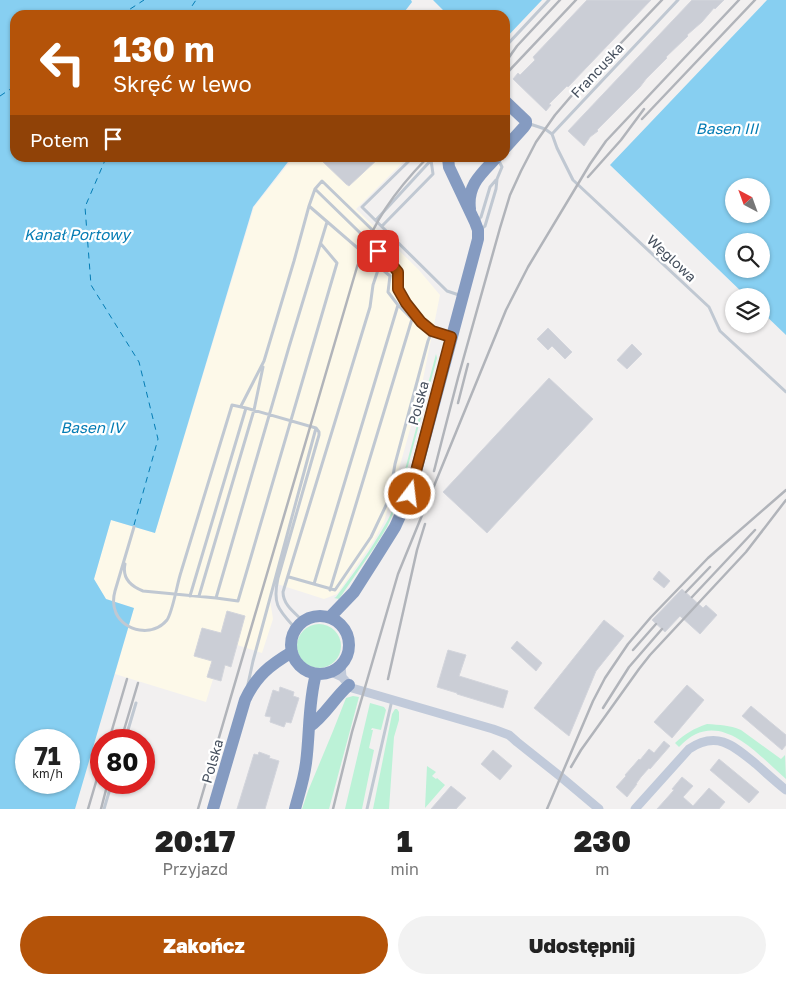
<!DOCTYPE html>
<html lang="pl">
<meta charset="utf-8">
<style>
body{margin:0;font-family:"Golos Text",sans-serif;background:#f2f2f2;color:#222;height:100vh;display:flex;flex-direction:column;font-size:19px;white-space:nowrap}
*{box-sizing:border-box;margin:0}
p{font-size:16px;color:#767676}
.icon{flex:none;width:28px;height:28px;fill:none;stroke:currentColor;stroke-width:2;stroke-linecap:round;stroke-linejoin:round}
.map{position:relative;height:809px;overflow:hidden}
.drawer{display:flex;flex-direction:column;background:#fff;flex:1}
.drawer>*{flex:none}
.hud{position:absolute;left:10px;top:10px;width:500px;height:152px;border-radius:15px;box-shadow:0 1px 4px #0004;background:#b45309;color:#fff;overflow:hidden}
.needle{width:32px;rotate:319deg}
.fabs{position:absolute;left:725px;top:178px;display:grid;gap:10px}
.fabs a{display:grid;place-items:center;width:45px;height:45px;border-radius:50%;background:#fff;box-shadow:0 1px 4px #0004;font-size:25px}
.speed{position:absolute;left:15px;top:729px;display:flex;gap:10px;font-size:25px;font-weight:700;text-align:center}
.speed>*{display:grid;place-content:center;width:65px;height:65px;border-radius:50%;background:#fff;box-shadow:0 1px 4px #0004;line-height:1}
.speed small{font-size:12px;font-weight:400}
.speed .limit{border:8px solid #d22;background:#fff;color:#111}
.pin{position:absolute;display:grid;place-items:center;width:42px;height:42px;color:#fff;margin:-21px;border-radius:10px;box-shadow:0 2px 8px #0006}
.me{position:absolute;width:55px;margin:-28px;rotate:15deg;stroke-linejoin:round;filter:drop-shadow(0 0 4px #0008)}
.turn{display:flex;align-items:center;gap:18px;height:105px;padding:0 20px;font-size:22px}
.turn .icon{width:65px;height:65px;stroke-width:2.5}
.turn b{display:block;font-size:35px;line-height:42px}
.then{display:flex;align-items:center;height:48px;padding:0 20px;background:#0003;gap:10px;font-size:19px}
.eta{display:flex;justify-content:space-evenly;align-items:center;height:85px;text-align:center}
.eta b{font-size:30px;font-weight:800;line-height:35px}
.button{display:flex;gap:10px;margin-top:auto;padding:10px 20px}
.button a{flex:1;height:58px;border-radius:30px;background:#b45309;color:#fff;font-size:20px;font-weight:800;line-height:58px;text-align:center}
.button a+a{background:#f2f2f2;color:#222}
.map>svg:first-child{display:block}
</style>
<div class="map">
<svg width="786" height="809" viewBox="0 0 786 809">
<rect width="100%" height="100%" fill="#f2f0f0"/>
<path fill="#fdf9e9" d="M293 158H407L356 209 418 269 440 295 420 394 384 522 374 540 337 594 324 599 274 583 270 600 273 619 262 653 237 645 231 667 225 666 221 681 213 679 206 702 115 674 134 608 106 599 94 579 111 520 155 533 254 207Z"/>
<path fill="#bcf2d7" d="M436 354 437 358 405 477 396 507 387 527 376 545 339 599 334 598 336 597C353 574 371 550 385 525 391 515 395 504 399 492Z
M297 646a22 22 0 1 1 44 0a22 22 0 1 1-44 0Z
M353 696 359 697 329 809H302L308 791 333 731 346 698Z
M370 703 384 707 386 710 381 730 372 728 371 730H373L369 748 374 750 362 809H345Z
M395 709H397L399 712V720L394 737 389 809H373L392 714Z
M707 724C720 725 729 725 741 730L781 759 785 755 786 779C756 753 718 705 679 747L675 743C686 733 693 729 707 724Z
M427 766 436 772 432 776 436 779 437 778 445 785 425 808Z"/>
<path fill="#87cff1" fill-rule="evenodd" d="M0 0H411L412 2 402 15H15V158H291L253 207 155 533 111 520 94 579 106 599 134 608 75 809H0ZM26 740H69V782H26Z
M433 0H542L505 39V15H448Z
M767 0H786V335L761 311V296H746L610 165ZM761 186V214H734V186ZM761 241V269H734V241Z"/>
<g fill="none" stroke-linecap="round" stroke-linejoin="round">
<path stroke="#047cb4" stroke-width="1" stroke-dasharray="6 5" stroke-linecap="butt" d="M121 15 144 0
M186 15 196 0
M0 96 15 86
M106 158 85 207 91 285 139 362 158 439 134 525"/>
</g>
<path fill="#cbced6" stroke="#d3d5dc" d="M587 0H651L568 87 567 86 549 104 551 105 546 111 513 79 518 73 520 75 535 60 533 57Z
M692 0H724L715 9 714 8 702 22 687 35 688 36 666 57 667 58 646 79 640 87 597 130 598 131 590 137 584 146 568 131Z
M319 158H379L349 186 346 184Z
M548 328 572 352 565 359 552 346 548 350 537 339Z
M632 344 642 354 627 369 617 360Z
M549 378 593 419 487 533 443 492Z
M659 571 670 581 664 588 653 579Z
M682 589 703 608 706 605 717 615 700 634 680 616 665 632 652 620Z
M227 611 245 616 231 667 225 665 221 681 207 677 212 661 194 656 202 628 221 633Z
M604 620 624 636 596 671 569 736 534 708Z
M517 641 542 663 536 671 511 648Z
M448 650 466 655 459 676 508 691 503 708 457 694V693L437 687Z
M687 685 704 700 672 738 654 722Z
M280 687 294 692 293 696 299 698 291 723 286 722 284 727 270 722 271 717 265 716 273 690 279 692Z
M751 706 786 735V745L782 750 742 716Z
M664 741 670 746 650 769 649 768 641 777 636 784H637L627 797 616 787 626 776 625 775 633 766 639 759 640 760 649 749 654 753Z
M493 750 512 766 500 780 481 764Z
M259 752 270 756 269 758 279 761 265 809H237L254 754 258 755Z
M719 759 759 792 749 803 710 770Z
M682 777 693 786 683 797 693 806 709 788 725 802 719 809H657L674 790 672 789Z
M451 786 466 798 456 809H431Z"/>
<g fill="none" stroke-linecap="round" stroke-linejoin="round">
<path stroke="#c0c8d2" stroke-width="3" d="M505 47 549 0
M530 124 545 129 552 134
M552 134 557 148 573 180 709 307 720 331 786 392
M552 134 678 0
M412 158 362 207 447 291 459 295
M309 206 315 189 389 261 398 272V289L406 303 421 322 432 331 448 336
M376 220 433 158
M477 221 481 217 490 187 496 180
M382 226 433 174 431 160
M481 229 485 226 496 189 497 179 502 167 499 161
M241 406 264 361 294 261 309 206 390 276 388 292 398 305 314 584
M134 527 115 591C113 598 113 606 116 613 125 632 153 637 167 620 173 611 177 584 181 572 198 517 215 461 232 405L246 408 316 428 319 432V435L278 578C272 605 279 610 296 629
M125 564C122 578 130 586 143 591L216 598 289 347 327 222
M289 577 335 590 371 537 389 499 395 464 428 341 432 331
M330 590 412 319 398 305
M190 596 246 408
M199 596 254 410 263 367
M216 598 238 601 337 263 321 244
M303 621C295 613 283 605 283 592L370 307 373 285 379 267 389 261 393 250 322 181 315 189
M248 684 253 661 316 428
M125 740 136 703
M104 809 112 782
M367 809 392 700"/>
<path stroke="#c1cada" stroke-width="9" d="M341 665 342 677
M331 672 342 677 352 688 493 729 509 735 517 742 561 777 599 809
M635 809 689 749C717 730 734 746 756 764 766 773 776 782 786 790"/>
<path stroke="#859bc1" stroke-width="12" d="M505 101 526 121V124L524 127 505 148
M470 209C467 185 481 174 496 158
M291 645a29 29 0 1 1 58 0a29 29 0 1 1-58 0Z
M330 617 354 592 375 559 395 527 410 494 478 239V230L475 222 449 167 448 158
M309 727C325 716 334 698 349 685
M213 809 245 700C256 676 270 665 292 652
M295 809C299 794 304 779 306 763 310 733 308 703 316 674"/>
<path stroke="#b1b4ba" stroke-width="2.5" d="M505 63 517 46 560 0
M505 75 576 0
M642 119 755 0
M588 177 621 140 644 109
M458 403 468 364
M434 471 444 432 458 378 500 228 510 195 521 171 536 142 555 115 579 87 662 0
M686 592 710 567
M692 597 755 530
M633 650 656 624
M388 679 417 550 425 524
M603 708 629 667 662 629
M109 740 127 679
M121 740 138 683
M571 767 581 750 639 669 650 655 746 552 786 500
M88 809 101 765
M101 809 108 782
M198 809 357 267C374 221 393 193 427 158
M333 809 352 732 398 574 506 310 528 267 590 164 606 141 739 0
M547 809 593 701 605 678 628 644 651 617 708 558 786 490"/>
</g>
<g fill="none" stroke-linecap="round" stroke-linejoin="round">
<g stroke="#753606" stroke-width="12">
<path id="route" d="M378 251 389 261 398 272V289L406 303 421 322 432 331 451 337 410 494"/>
</g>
<use href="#route" stroke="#b45309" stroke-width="9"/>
</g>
<g text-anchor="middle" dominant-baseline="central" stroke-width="4.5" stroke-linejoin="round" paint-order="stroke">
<g font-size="14" fill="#46505e" stroke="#fff">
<text transform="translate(597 70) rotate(-47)">Francuska</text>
<text transform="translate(672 258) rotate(43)">Węglowa</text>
<text transform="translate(418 403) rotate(-75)">Polska</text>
<text transform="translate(212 761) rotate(-74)">Polska</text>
</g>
<g font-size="15" font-style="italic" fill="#047cb4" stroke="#fff">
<text x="727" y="128">Basen III</text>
<text x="77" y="234">Kanał Portowy</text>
<text x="92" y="427">Basen IV</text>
</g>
</g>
</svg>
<div class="fabs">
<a><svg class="needle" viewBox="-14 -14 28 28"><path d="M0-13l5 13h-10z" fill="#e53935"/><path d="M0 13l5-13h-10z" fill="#767676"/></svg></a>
<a><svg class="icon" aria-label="search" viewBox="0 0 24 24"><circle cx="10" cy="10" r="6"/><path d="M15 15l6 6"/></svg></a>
<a><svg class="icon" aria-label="layers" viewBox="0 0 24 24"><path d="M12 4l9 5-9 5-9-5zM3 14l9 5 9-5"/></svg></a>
</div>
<div class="speed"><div>71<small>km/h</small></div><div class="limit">80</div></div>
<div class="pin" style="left:378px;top:251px;background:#d93025"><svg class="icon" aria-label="arrive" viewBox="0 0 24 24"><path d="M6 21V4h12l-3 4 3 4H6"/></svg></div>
<svg class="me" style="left:410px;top:494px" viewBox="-20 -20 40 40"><circle r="17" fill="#b45309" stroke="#fff" stroke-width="3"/><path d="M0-11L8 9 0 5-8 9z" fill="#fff"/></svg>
<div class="hud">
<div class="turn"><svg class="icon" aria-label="left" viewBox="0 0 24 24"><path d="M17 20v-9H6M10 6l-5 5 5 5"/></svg><div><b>130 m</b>Skręć w lewo</div></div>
<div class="then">Potem<svg class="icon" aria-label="arrive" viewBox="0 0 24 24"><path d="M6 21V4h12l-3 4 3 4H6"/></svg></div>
</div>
</div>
<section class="drawer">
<div class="eta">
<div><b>20:17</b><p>Przyjazd</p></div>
<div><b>1</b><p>min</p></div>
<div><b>230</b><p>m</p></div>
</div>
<div class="button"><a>Zakończ</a><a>Udostępnij</a></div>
</section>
